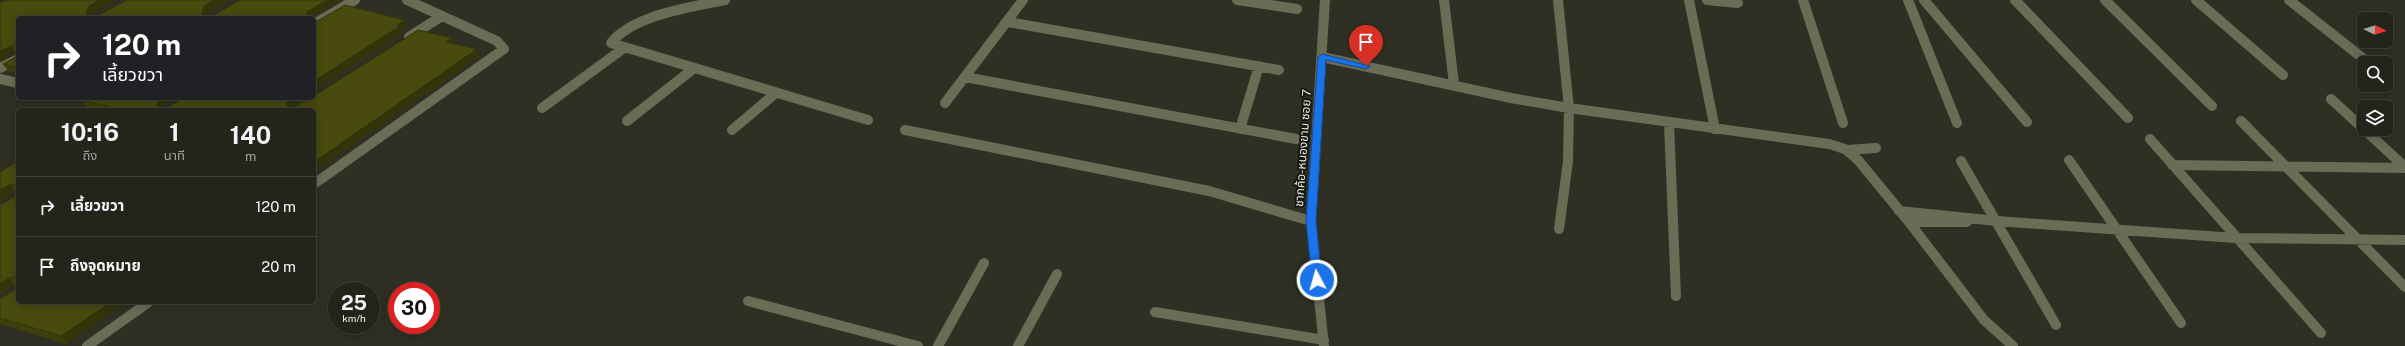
<!DOCTYPE html>
<html lang="th">
<meta charset="utf-8">
<style>
body{margin:0;font-family:"Public Sans","Noto Sans Thai",sans-serif;background:#2f3027;color:#f1f3f6;height:100vh;display:flex;flex-direction:column;font-size:15px;white-space:nowrap}
*{box-sizing:border-box;margin:0}
p{font-size:13px;color:#a3a4a2}
.icon{flex:none;width:22px;height:22px;fill:none;stroke:currentColor;stroke-width:2;stroke-linecap:round;stroke-linejoin:round}
.map{position:relative;flex:1;overflow:hidden}
.sheet{position:absolute;left:16px;top:108px;width:300px;height:196px;display:flex;flex-direction:column;background:#23241a;border-radius:6px;box-shadow:0 2px 10px #0003,0 0 0 1px #404139}
.sheet>*{flex:none}
.banner{position:absolute;left:16px;top:16px;width:300px;height:84px;border-radius:6px;box-shadow:0 2px 10px #0003,0 0 0 1px #404139;background:#202124;color:#fff;overflow:hidden}
.needle{width:26px;rotate:95deg}
.buttons{position:absolute;left:2357px;top:12px;display:grid;gap:8px}
.buttons a{display:grid;place-items:center;width:36px;height:36px;border-radius:6px;background:#23241a;box-shadow:0 2px 10px #0003,0 0 0 1px #404139;font-size:20px}
.speed{position:absolute;left:328px;top:282px;display:flex;gap:8px;font-size:20px;font-weight:700;text-align:center}
.speed>*{display:grid;place-content:center;width:52px;height:52px;border-radius:50%;background:#23241a;box-shadow:0 2px 10px #0003,0 0 0 1px #404139;line-height:1}
.speed small{font-size:10px;font-weight:400}
.speed .limit{border:6px solid #d22;background:#fff;color:#111}
.pin{position:absolute;display:grid;place-items:center;width:34px;height:34px;color:#fff;margin:-41px -17px;border-radius:50% 50% 50% 0;rotate:-45deg;box-shadow:0 0 4px #0007}
.pin .icon{rotate:45deg}
.me{position:absolute;width:44px;margin:-22px;rotate:354deg;stroke-linejoin:round;filter:drop-shadow(0 0 3px #0008)}
.turn{display:flex;align-items:center;gap:14px;height:84px;padding:0 20px;font-size:18px}
.turn .icon{width:52px;height:52px;stroke-width:2.5}
.turn b{display:block;font-size:28px;line-height:34px}
.eta{display:flex;justify-content:space-evenly;align-items:center;height:68px;text-align:center}
.eta b{font-size:24px;font-weight:700;line-height:28px}
ul{padding:0;list-style:none}
li{display:flex;align-items:center;gap:12px;height:60px;padding:0 20px;border-top:1px solid #404139}
li div{flex:1}
li b{display:block;font-size:15px}
li em{font-style:normal}
.map>svg:first-child{display:block}
</style>
<div class="map">
<svg width="2405" height="346" viewBox="0 0 2405 346">
<rect width="100%" height="100%" fill="#2f3023"/>
<g fill="none" stroke-linecap="round" stroke-linejoin="round">
<path stroke="#6b6c55" stroke-width="10" d="M725 0C691 7 633 15 611 43L868 120
M1237 0 1297 9
M1444 0 1454 84
M1558 0 1569 108 1568 161 1559 229
M1689 0 1715 129
M1707 0 1738 3
M1803 0 1843 123
M1908 0 1957 123
M1924 0 2027 122
M2015 0 2128 118
M2105 0 2212 106
M2196 0 2283 75
M2289 0 2369 63
M1008 22 1279 70
M314 24 355 0
M409 37 442 16
M1322 57 1511 98 1569 108 1829 144 1845 149 1858 160 1909 222 1984 320 2013 346
M0 68 18 59
M965 77 1296 139
M0 79 18 83
M2331 99 2405 167
M945 103 1023 0
M542 108 624 48
M627 121 693 69
M2241 121 2405 287
M1669 123 1676 296
M1240 129 1259 66
M732 130 776 93
M905 130 1209 191 1311 221
M2150 139 2321 333
M1847 150 1876 148
M2069 160 2181 323
M1961 161 2056 325
M2172 165 2405 168
M314 184 504 49 497 41 407 0
M1899 211 1997 221 2235 238 2405 240
M1909 222H1967
M748 301 918 346
M1155 312 1324 340
M87 346 149 302
M938 346 984 263
M1018 346 1057 274
M1324 346 1311 221 1325 0"/>
</g>
<path fill="#3e400c" d="M7 0H116L93 12 91 17 207 13 206 17 341 0 311 18H18V53H15L0 61V3Z
M452 38 455 44 480 56 314 172V110H97L87 108 82 100 87 98H175L163 105 162 109 292 105 291 108 292 109Z
M18 56V74L8 71 3 64Z
M18 161V302H127L67 344 0 324V299L16 289 17 285 14 286 0 295V205L16 196 17 192H15L0 201Z"/>
<path fill="#32340a" d="M99 0H116L93 12 91 18H89L86 14 89 6Z
M214 0H229L207 13 206 18 202 14 204 6Z
M327 0H341L311 18H304L307 12Z
M405 20 408 26 402 30 403 33 314 91V81Z
M452 38 455 45 446 42Z
M11 46 15 53 0 61V51Z
M477 49 480 56 314 172V162Z
M159 98H175L163 105 162 110H160L157 106Z
M289 98H303L292 105 290 110 286 104Z
M10 185 15 192 0 201V190Z
M9 278 14 286 0 295V284Z
M111 302H127L67 344 61 336Z"/>
<path fill="#484a0e" stroke="#32340a" d="M7 0H99L89 6 86 14 89 17H95L127 0H214L204 6 202 14 204 17H211L240 0H327L307 12 305 18H18V49L17 46H11L0 51V3Z
M345 5 405 20 397 25 400 26 314 81V23Z
M418 30 452 38 446 42 477 49 314 162V110H107L111 107 82 100 87 98H159L157 106 160 109 166 108 184 98H289L286 104 292 109 310 98H314V96Z
M18 56V68L3 64Z
M18 161V187L16 185H10L0 190V172Z
M18 190V302H111L61 336 0 318V299L16 289 18 280 15 277 9 278 0 284V205L16 196Z"/>
<path fill="#1a73e8" stroke="#114b97" d="M1322 54 1370 66 1366 69 1326 60 1316 221 1322 280 1317 284 1312 280 1306 221 1318 57Z"/>
<g text-anchor="middle" dominant-baseline="central" stroke-width="4" stroke-linejoin="round" paint-order="stroke">
<g font-size="12" fill="#e8e9e0" stroke="#171812">
<text transform="translate(1303 148) rotate(-86)">ชากค้อ-หนองขาม ซอย 7</text>
</g>
</g>
</svg>
<div class="buttons">
<a><svg class="needle" viewBox="-14 -14 28 28"><path d="M0-13l5 13h-10z" fill="#e53935"/><path d="M0 13l5-13h-10z" fill="#a3a4a2"/></svg></a>
<a><svg class="icon" aria-label="search" viewBox="0 0 24 24"><circle cx="10" cy="10" r="6"/><path d="M15 15l6 6"/></svg></a>
<a><svg class="icon" aria-label="layers" viewBox="0 0 24 24"><path d="M12 4l9 5-9 5-9-5zM3 14l9 5 9-5"/></svg></a>
</div>
<div class="speed"><div>25<small>km/h</small></div><div class="limit">30</div></div>
<div class="pin" style="left:1366px;top:66px;background:#d93025"><svg class="icon" aria-label="arrive" viewBox="0 0 24 24"><path d="M6 21V4h12l-3 4 3 4H6"/></svg></div>
<svg class="me" style="left:1317px;top:280px" viewBox="-20 -20 40 40"><circle r="17" fill="#1a73e8" stroke="#fff" stroke-width="3"/><path d="M0-11L8 9 0 5-8 9z" fill="#fff"/></svg>
<div class="banner">
<div class="turn"><svg class="icon" aria-label="right" viewBox="0 0 24 24"><path d="M7 20v-9h11M14 6l5 5-5 5"/></svg><div><b>120 m</b>เลี้ยวขวา</div></div>
</div>
<section class="sheet">
<div class="eta">
<div><b>10:16</b><p>ถึง</p></div>
<div><b>1</b><p>นาที</p></div>
<div><b>140</b><p>m</p></div>
</div>
<ul>
<li><svg class="icon" aria-label="right" viewBox="0 0 24 24"><path d="M7 20v-9h11M14 6l5 5-5 5"/></svg><div><b>เลี้ยวขวา</b></div><em>120 m</em></li>
<li><svg class="icon" aria-label="arrive" viewBox="0 0 24 24"><path d="M6 21V4h12l-3 4 3 4H6"/></svg><div><b>ถึงจุดหมาย</b></div><em>20 m</em></li>
</ul>
</section>
</div>
